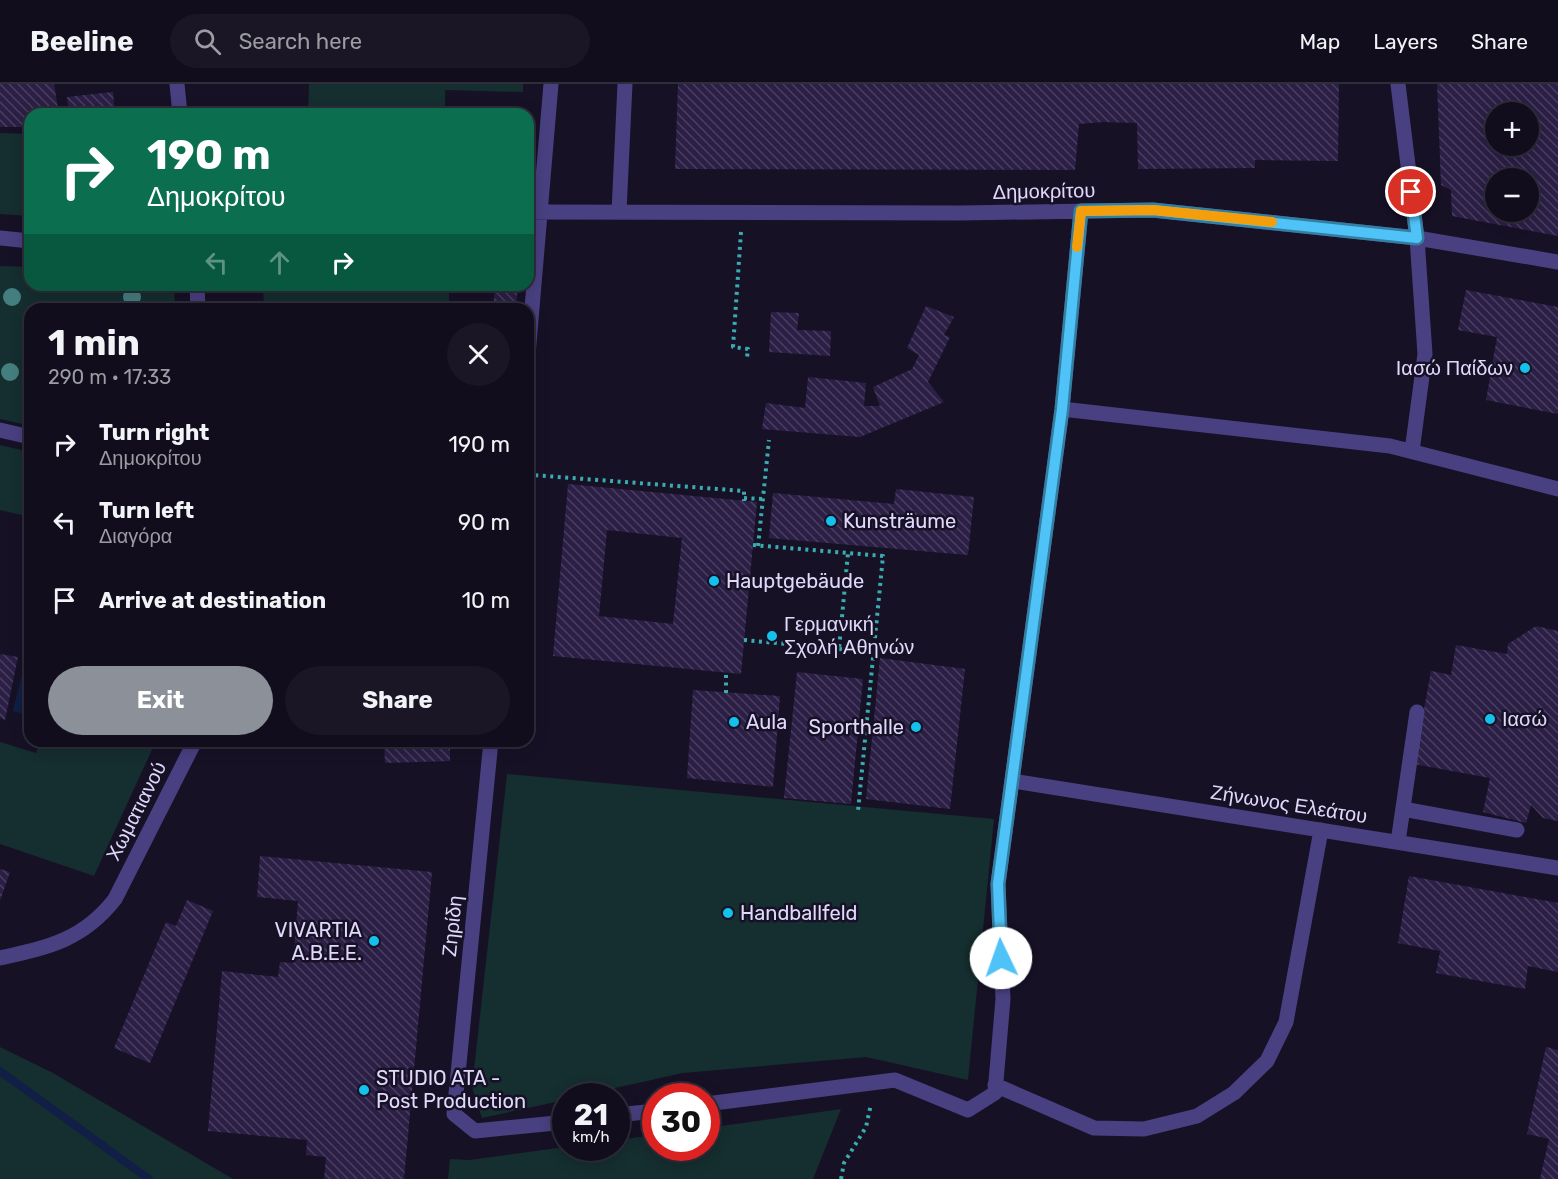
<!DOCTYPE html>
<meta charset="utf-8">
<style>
body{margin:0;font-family:Rubik,sans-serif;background:#1a1625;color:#f1f3f6;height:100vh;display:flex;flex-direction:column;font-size:22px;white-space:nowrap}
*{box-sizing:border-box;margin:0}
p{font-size:20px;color:#9c9ca3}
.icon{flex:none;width:33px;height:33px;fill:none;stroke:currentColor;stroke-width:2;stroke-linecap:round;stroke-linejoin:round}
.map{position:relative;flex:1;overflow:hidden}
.drawer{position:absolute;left:24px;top:219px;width:510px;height:444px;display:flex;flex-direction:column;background:#110d1c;border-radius:18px;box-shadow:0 3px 15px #0003,0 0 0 2px #302d3b}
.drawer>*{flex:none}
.hud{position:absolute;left:24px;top:24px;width:510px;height:183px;border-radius:18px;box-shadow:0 3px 15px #0003,0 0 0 2px #302d3b;background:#0b6e4f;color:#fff;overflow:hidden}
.tools{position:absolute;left:1485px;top:18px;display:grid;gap:12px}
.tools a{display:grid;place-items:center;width:54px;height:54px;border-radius:50%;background:#110d1c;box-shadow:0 3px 15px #0003,0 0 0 2px #302d3b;font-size:30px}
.speed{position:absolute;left:552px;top:999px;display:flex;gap:12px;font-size:30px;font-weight:700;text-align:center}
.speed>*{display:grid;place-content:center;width:78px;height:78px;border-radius:50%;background:#110d1c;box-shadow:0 3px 15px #0003,0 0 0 2px #302d3b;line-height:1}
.speed small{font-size:15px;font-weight:400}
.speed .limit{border:9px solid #d22;background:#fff;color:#111}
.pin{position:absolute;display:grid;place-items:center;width:51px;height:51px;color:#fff;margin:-26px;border:3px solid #fff;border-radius:50%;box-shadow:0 2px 6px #0007}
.me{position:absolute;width:66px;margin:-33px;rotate:357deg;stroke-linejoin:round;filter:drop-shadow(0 0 4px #0008)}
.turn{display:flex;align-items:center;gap:21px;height:126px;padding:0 24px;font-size:27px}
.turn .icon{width:78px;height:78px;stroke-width:2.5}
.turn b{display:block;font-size:42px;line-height:51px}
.lanes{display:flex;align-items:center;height:57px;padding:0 24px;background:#0003;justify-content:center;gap:30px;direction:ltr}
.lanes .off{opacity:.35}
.round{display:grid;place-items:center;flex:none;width:63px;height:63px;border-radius:32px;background:#1a1625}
.summary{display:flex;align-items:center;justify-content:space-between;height:102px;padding:0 24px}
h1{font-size:36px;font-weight:700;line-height:45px}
.action{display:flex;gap:12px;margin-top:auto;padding:12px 24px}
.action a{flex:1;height:69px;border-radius:36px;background:#8c9099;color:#fff;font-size:24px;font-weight:700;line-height:69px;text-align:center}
.action a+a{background:#1a1625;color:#f1f3f6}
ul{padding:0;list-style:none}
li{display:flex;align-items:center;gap:18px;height:78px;padding:0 24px}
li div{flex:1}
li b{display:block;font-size:22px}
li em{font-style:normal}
header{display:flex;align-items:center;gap:36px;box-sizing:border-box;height:84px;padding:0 30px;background:#110d1c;border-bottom:2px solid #302d3b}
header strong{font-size:28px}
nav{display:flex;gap:33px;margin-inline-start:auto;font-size:21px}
.search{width:420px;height:54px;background:#1a1625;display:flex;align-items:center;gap:15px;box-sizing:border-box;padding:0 21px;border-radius:33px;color:#9c9ca3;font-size:22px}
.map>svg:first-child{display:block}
</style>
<header>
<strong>Beeline</strong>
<div class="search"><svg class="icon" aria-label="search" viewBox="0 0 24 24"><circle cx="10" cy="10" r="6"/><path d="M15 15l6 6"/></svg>Search here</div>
<nav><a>Map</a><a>Layers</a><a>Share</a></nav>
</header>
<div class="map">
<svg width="1558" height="1095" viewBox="0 0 1558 1095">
<defs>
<pattern id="water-ripples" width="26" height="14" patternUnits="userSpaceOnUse" patternTransform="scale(1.5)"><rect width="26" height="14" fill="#111f46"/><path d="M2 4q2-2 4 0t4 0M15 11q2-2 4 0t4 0" fill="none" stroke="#333f62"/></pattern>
<pattern id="building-back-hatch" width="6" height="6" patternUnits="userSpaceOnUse" patternTransform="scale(1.5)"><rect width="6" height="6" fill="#2b1f45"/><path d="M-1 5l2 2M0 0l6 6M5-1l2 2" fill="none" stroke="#493f61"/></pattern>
</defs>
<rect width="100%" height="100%" fill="#171126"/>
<path fill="#152e2f" d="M309 0H523V8L445 6V30H308Z
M0 49 30 50V132L0 130Z
M0 182 30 183V201H174L175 225H30V321L23 340 0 335Z
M263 201H449V225H264Z
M0 361 30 368V433L0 426Z
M40 657H156L94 792 0 760V658L36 669Z
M507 690 994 735 968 996 866 973 683 989 579 1012H566L565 1016 482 1034 472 1003Z
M0 963 53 989 233 1095H0Z
M841 1025 813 1095H448L450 1075 469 1076 565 1063 616 1064 617 1056 655 1051 656 1064H706L707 1044Z"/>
<path fill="url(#water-ripples)" d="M22 591 30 593 29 631 13 627Z"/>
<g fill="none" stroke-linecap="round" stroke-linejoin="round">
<path stroke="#111f46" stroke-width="8" d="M0 987 149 1095"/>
</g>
<path fill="url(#building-back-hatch)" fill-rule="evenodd" d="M0 0H54L59 30H30V43H0Z
M678 0H1339L1338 77 1255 76V84L1138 85 1137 39 1103 38 1079 40 1075 86 675 85Z
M1437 0H1558V152L1452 132 1451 106 1441 101ZM1496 28H1528V62H1496ZM1496 94H1528V128H1496Z
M113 8 115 30H69L67 13Z
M284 23V30H207L206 27Z
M495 201H518L516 225H493Z
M1466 206 1558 223V330L1486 316 1497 253 1458 246Z
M926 222 954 233 944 251 950 253 928 298 944 318 860 353 762 345 766 319 805 324 808 293 866 299 864 322H880L873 303 912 285 919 271 907 264Z
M771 228 799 229 797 246 831 247 830 272 769 268Z
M568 400 757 418 741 590 553 572ZM607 446 682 454 673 540 599 532Z
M896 405 974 413 968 471 769 454 773 409 894 420Z
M1536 542 1558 547V737L1543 734 1531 721 1526 739 1483 728 1490 694 1414 680 1431 587 1451 591 1456 561 1507 570 1508 560Z
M0 570 18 573 5 636 0 634Z
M880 574 965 585 950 725 866 715Z
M797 588 863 595 851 720 784 714Z
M693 606 780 612 773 703 687 694Z
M384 657H450V677L385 679Z
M260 772 432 788 404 1095H324L326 1073 306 1071 307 1056 208 1047 222 887 278 893 280 878 293 879 298 817 257 813Z
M0 785 10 788 0 817Z
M1409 792 1558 819V888L1528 882 1525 905 1436 889 1440 867 1398 859Z
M187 816 213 827 150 979 114 964 166 838 176 842Z
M1546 963 1558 966V1095H1540L1549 1055 1527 1050Z"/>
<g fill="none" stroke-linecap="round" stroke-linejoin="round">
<path stroke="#3aabb0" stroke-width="4" stroke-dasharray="3 4.5" stroke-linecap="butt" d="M741 148 733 263 748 265 747 274
M528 380 532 391 744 407V417
M744 414 763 415
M753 461 883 472 858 727
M758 462 769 356
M744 556 839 565 848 469
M839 565 873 569
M726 609V589
M841 1095 844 1079 866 1043 871 1020"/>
<path stroke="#494081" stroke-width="15" d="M177 0 180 30
M1398 0 1417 154 1425 270 1412 367
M528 128 961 129 1153 126 1417 154 1558 178
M619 128 625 0
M0 154 30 157
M197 201 198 225
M528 271 551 0
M1062 325 1390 362 1558 405
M0 346 30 353
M491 657 454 1030 475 1047 566 1038
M1013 697 1558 784
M1403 725 1517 746
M1398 758 1417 628
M0 874C49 863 83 856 115 815L195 657
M995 1001 1094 1044 1144 1045 1197 1032 1234 1009 1267 977 1286 938 1321 746
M706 1020 895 996 968 1026 995 1009 1003 915 998 800 1062 325 1081 127
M616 1031 656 1027"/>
</g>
<g fill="#457e7f">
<circle cx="12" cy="213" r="9"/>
<circle cx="132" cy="213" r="9"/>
<circle cx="10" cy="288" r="9"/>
</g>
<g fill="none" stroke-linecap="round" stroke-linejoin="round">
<g stroke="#337fa1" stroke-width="15">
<path id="route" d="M1001 874 998 800 1062 325 1081 127 1153 126 1417 154 1411 108"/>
</g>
<use href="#route" stroke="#4fc3f7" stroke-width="10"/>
<path stroke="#f59e0b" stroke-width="10" d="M1077 163 1081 127 1153 126 1272 138"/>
</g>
<g fill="#15c1ec" stroke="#171126" stroke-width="2">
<circle cx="1525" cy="284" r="6"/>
<circle cx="831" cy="437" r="6"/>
<circle cx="714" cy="497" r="6"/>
<circle cx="772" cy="552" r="6"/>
<circle cx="1490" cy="635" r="6"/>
<circle cx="734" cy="638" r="6"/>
<circle cx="916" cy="643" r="6"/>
<circle cx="728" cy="829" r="6"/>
<circle cx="374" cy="857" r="6"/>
<circle cx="364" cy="1006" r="6"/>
</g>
<g text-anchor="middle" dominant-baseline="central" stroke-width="5" stroke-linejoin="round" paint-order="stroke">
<g font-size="20" fill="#e1d9fc" stroke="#171126">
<text transform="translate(1044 107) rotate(-1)">Δημοκρίτου</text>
<text transform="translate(1289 720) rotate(9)">Ζήνωνος Ελεάτου</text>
<text transform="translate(136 727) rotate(-63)">Χωματιανού</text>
<text transform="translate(452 842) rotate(-84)">Ζηρίδη</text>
</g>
<g font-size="20" fill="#e1d9fc" stroke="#171126" text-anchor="start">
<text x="1513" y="284" text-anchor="end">Ιασώ Παίδων</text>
<text x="843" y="437">Kunsträume</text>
<text x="726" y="497">Hauptgebäude</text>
<text x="784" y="540">Γερμανική<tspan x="784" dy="23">Σχολή Αθηνών</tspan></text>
<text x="1502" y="635">Ιασώ</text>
<text x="746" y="638">Aula</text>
<text x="904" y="643" text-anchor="end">Sporthalle</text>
<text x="740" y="829">Handballfeld</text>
<text x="362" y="846" text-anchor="end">VIVARTIA<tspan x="362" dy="23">A.B.E.E.</tspan></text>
<text x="376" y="994">STUDIO ATA -<tspan x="376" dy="23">Post Production</tspan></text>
</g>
</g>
</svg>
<div class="tools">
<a>+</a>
<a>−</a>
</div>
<div class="speed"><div>21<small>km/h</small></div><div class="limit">30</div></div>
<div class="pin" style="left:1411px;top:108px;background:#d93025"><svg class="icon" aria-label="arrive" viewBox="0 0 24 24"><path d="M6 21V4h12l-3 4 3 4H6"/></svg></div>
<svg class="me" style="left:1001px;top:874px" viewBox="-20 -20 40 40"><circle r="19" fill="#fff"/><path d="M0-13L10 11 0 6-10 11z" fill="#4fc3f7"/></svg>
<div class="hud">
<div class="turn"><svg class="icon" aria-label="right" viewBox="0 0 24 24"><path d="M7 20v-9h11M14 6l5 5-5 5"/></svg><div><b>190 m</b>Δημοκρίτου</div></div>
<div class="lanes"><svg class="icon off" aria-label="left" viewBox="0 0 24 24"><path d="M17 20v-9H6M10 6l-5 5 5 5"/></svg><svg class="icon off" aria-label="ahead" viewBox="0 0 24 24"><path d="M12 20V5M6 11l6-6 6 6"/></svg><svg class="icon" aria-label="right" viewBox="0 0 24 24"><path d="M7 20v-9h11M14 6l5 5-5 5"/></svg></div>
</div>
<section class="drawer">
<div class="summary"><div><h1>1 min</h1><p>290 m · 17:33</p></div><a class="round"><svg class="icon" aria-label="close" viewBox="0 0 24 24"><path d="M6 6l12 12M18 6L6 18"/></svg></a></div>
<ul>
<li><svg class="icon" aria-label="right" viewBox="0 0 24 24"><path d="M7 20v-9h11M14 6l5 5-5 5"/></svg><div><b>Turn right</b><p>Δημοκρίτου</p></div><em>190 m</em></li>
<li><svg class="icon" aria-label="left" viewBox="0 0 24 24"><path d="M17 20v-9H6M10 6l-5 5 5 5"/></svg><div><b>Turn left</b><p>Διαγόρα</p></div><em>90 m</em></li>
<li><svg class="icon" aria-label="arrive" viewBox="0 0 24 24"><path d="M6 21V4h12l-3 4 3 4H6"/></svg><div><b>Arrive at destination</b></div><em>10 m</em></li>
</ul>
<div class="action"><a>Exit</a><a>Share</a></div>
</section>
</div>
